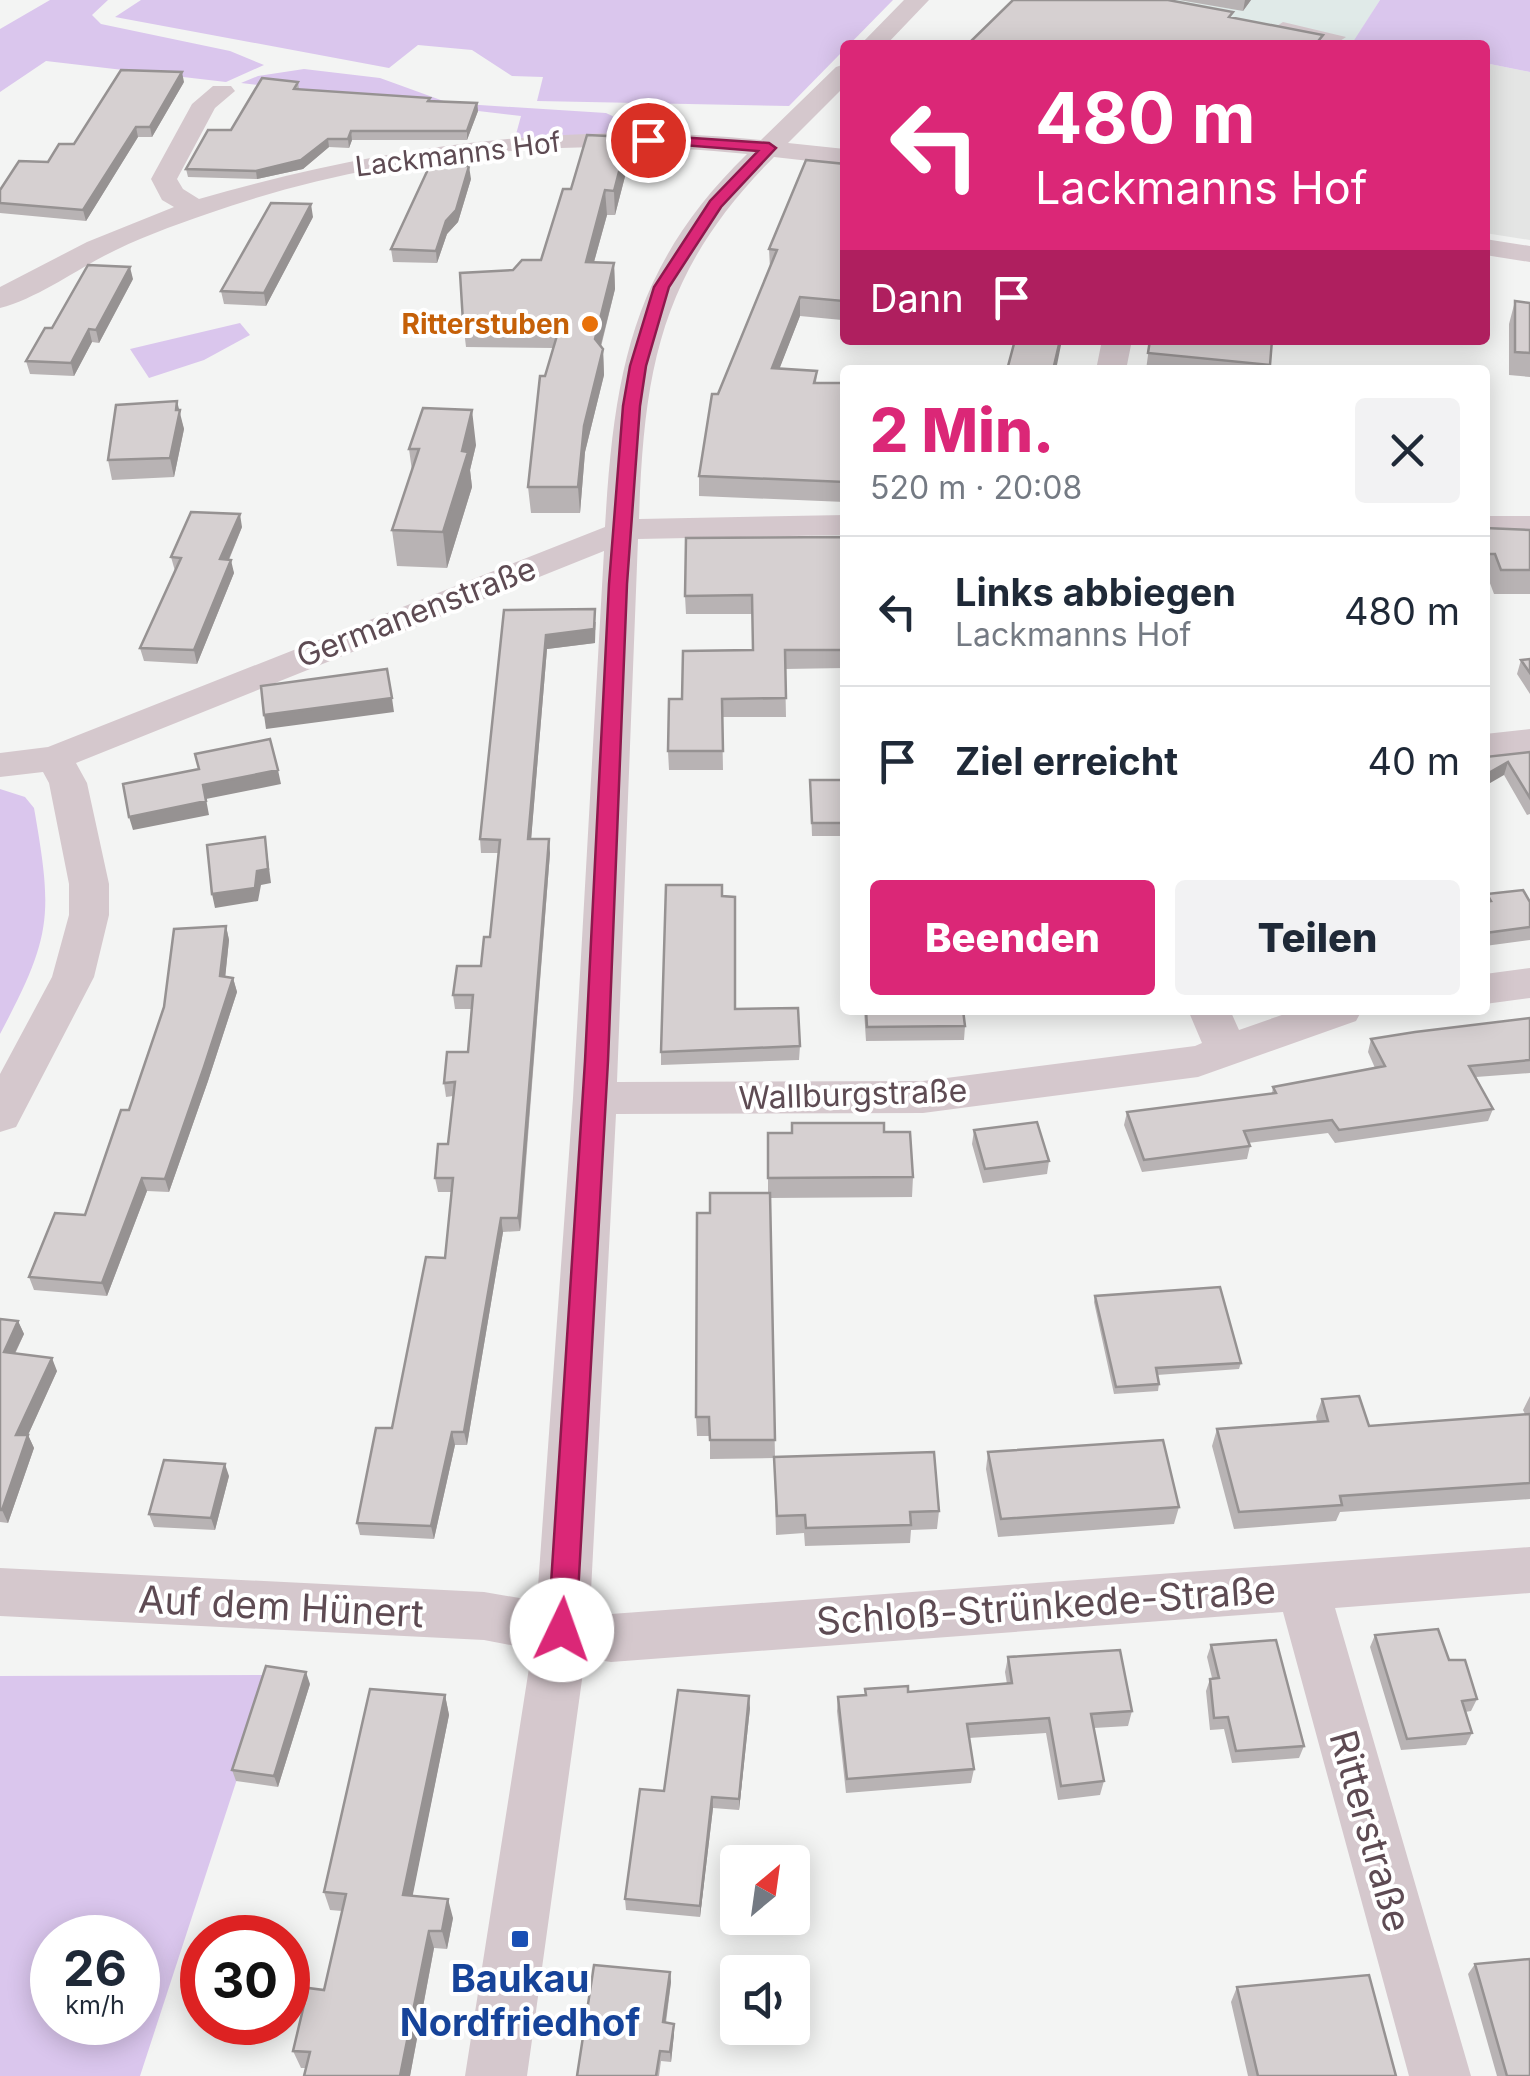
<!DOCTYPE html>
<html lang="de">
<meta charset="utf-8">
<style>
body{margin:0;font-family:Inter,sans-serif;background:#f2f2f3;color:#1f2937;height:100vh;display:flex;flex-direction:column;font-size:38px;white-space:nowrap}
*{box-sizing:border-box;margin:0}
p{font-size:32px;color:#747a83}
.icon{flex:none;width:55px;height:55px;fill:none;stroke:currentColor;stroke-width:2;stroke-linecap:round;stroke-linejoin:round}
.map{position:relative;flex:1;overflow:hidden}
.panel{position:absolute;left:840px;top:365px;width:650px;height:650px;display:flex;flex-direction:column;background:#fff;border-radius:10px;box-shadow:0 5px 25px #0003}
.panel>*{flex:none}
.top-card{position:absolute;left:840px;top:40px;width:650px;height:305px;border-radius:10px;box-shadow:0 5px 25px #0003;background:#db2777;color:#fff;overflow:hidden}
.needle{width:65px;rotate:29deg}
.tools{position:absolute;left:720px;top:1845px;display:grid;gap:20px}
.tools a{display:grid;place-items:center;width:90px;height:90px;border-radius:10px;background:#fff;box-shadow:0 5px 25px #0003;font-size:50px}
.speed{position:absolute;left:30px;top:1915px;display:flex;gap:20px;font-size:50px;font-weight:700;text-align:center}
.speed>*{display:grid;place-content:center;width:130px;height:130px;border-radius:50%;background:#fff;box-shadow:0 5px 25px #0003;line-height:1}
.speed small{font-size:25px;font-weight:400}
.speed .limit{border:15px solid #d22;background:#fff;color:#111}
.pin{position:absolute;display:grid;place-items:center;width:85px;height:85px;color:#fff;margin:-42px;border:5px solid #fff;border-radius:50%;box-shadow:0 2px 10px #0007}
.me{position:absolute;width:110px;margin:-55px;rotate:3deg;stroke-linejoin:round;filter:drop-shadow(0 0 8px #0008)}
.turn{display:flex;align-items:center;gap:35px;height:210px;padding:0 30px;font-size:45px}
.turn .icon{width:130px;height:130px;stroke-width:2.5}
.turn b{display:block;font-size:70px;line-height:85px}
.then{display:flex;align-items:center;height:95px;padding:0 30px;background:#0003;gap:20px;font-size:38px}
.round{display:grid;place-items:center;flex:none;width:105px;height:105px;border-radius:10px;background:#f2f2f3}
.headline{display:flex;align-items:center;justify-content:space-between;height:170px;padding:0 30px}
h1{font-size:60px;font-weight:800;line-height:75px;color:#db2777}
.primary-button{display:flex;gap:20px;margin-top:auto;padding:20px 30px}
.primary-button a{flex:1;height:115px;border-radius:10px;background:#db2777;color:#fff;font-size:40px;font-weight:800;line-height:115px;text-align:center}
.primary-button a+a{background:#f2f2f3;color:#1f2937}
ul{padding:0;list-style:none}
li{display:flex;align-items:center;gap:30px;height:150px;padding:0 30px;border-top:2px solid #e0e1e3}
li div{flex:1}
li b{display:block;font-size:38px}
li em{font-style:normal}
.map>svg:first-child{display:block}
</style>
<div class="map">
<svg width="1530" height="2076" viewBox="0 0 1530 2076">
<rect width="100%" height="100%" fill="#f3f4f3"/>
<path fill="#e0eae8" d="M1079 0H1380L1352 45Z"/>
<path fill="#e4e5e4" d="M1485 63 1530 72V240L1485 233Z"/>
<path fill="#dac6ed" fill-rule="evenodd" d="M50 0H108L92 15 101 24 230 51 264 65 226 82 46 61 0 92V29Z
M141 0H893L789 106 537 101 543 77 512 76 472 50 418 45 389 68 115 17Z
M1380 0H1530V72L1485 63V45H1351Z
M304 69 380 78 449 103 606 113 619 119 616 135 515 138 521 116 241 83 258 76Z
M240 323 250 335 204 360 149 378 130 349Z
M0 789 25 797 34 808C53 916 52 936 0 1034Z
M271 1675 140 2076H0V1676ZM52 1938H138V2022H52Z"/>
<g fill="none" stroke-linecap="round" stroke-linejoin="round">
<path fill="#d5c8cd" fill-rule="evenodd" d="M1283 22 1346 37 1337 43 1276 32 1274 28Z"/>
<path fill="#d5c8cd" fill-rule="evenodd" d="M904 0H929L886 45H860Z
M845 64V86L788 143 845 149V165L774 157C662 269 644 365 639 519L845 515V535L638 539 617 1082 923 1081 1195 1046 1202 1043 1188 1010H1230L1239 1030 1296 1010H1362L1356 1021 1198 1077 923 1113 616 1114 590 1610 611 1614 1530 1547V1593L1335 1608 1471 2076H1409L1283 1612 611 1662 585 1658 527 2076H465L532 1649 484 1640 0 1616V1568L484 1592 537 1601 573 1098 604 551 76 763 87 783 109 884V915L94 977 16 1127 0 1132V1074L52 977 69 915V884L49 783 43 772 0 777V753L48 747 605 527C614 373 632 266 747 154 570 135 375 154 207 214 172 226 134 240 102 257 70 274 35 299 0 308V287L87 242 174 207 162 200 151 179 192 104 213 86H231L235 91 215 108 177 179 183 189 199 199C382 146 570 120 761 140L836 67Z
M1485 239 1530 246V262L1485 255Z
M1102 340H1132L1126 370H1096Z
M1485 516H1530V536H1485Z
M1530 729V753L1485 758V734Z
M1530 968V998L1485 1004V974Z"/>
</g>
<path fill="#b8b3b4" d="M1179 0H1251L1243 11Z
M184 82 152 137H138L86 221 0 213V190L48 162 74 144Z
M298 82 299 89 430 98V101L477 103 478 111 467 140H352L349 148 329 147 303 169 257 179 188 177 186 169 231 130Z
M628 137 629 161 615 215H607L594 262 614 263 615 289 601 347 603 349 604 375 585 452 580 513H531L528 487 545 376 553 348 466 347 463 322 513 270 541 260 571 189Z
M845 164V312L842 320 800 316 779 369 817 371 816 383H845V502L699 496V476L718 394 770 268 769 249Z
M471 179 458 222 447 234 437 263 393 262 391 249Z
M313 217 266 306 224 304 221 291Z
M133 279 99 343 92 342 74 376 30 374 26 361 52 328Z
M1515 301 1530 303V377L1509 375V324Z
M1150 340 1270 365 1269 370H1146Z
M178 410 184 429 174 477 112 480 108 460Z
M476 445 470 470 472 487 447 568 397 566 392 530 412 471 409 449Z
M242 527 229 560 234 573 197 664 144 661 140 648 175 571 171 557Z
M1485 528 1530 530V594H1494L1488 578H1485Z
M845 537V668L785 669 786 717H722L723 770H669L668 751 682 699 753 650 752 614H686L685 596Z
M504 610 596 622 595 643 547 649 531 839 550 853 521 1227 520 1231 503 1232 467 1445H455L434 1539 360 1535 357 1523 392 1428 445 1258 452 1192H438L435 1178 448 1144 453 1096 446 1097 444 1083 468 1052 472 1009H455L453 995 481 966 490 937 498 853H481L480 839Z
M1530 659V694L1517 674 1521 660Z
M1530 752V814L1527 815 1504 775 1485 757Z
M810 780H845V836H812Z
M1487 894 1530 902V940L1485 946V899Z
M723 896 735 1009 800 1046 799 1060 661 1065V1052Z
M226 926 229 940 225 977 233 978 237 992 208 1081 169 1192 147 1191 107 1296 34 1290 29 1277 85 1215 129 1110Z
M864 1010H963L965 1026 964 1040 866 1041Z
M1530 1018V1073L1476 1077 1493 1109 1488 1121 1335 1143 1328 1133 1248 1143 1250 1146 1247 1159 1142 1172 1124 1125 1127 1112 1272 1093 1273 1087 1375 1068 1368 1052 1371 1039Z
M974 1130 1049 1161 1047 1174 983 1183 972 1144Z
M884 1132 913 1177 912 1197 770 1198 775 1457 939 1511 937 1529 911 1530 910 1543 805 1546 804 1533 776 1535 774 1458 710 1459V1436H697L696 1417 710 1213 768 1193V1133Z
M1095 1296 1241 1363 1239 1369 1157 1375 1159 1384 1158 1391 1114 1394 1094 1302Z
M0 1319 18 1321 24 1334 15 1354 57 1371 28 1435 34 1448 8 1523 0 1522Z
M1530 1396V1499L1340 1512 1336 1521 1234 1529 1212 1446 1217 1429 1317 1422 1316 1416 1322 1399 1369 1426 1525 1414 1523 1410Z
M988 1452 1179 1507 1174 1524 998 1537 986 1469Z
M229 1476 215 1530 154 1527 149 1514Z
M1375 1635 1449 1660 1477 1699 1471 1711 1465 1712 1472 1733 1466 1745 1401 1750 1370 1647Z
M1211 1645 1304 1746 1299 1758 1232 1763 1224 1729 1210 1730 1206 1691 1210 1679 1212 1678 1207 1657Z
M1008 1657 1132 1711 1128 1726 1094 1728 1104 1781 1100 1795 1058 1800 1046 1733 969 1738 974 1769 971 1783 846 1793 837 1711 838 1697 865 1695V1689L908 1692 1007 1684 1005 1672Z
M310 1684 278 1787 236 1781 232 1770Z
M445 1695 449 1715 412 1896 453 1918 447 1949 434 1948 410 2076H304L306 2068H301L293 2051 324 1990 342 1911 330 1910 324 1892Z
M750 1708 739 1810 713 1808 700 1917 626 1910 625 1899 664 1791Z
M1475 1964 1530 2076H1497L1468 1974Z
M670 1972 671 1982 666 2023 674 2024V2034L671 2062 661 2061 659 2076H577Z
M1237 1987 1396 2076H1248L1231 2002Z"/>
<path fill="#969292" d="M1245 0H1251L1243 11Z
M182 72 184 82 152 137 150 127Z
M477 103 478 111 467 140V131Z
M136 127 138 137 86 221 83 210Z
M351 131 352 140 349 148 348 139Z
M628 137 629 161 615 215 614 191Z
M328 139 329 147 303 169 257 179 256 171Z
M469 166 471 179 458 222 447 234 437 263 436 251 446 221Z
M605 190 607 215 587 287 586 262Z
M311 204 313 217 266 306 264 293Z
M614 263 615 289 596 364 595 339Z
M130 267 133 279 99 343 96 330Z
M845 294V312L842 320 843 301Z
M800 297V316L772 388V368Z
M89 329 92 342 74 376 71 363Z
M1060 340H1062L1056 370H1053Z
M603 349 604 375 585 452 580 513 578 487 584 426Z
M177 401 184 429 174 477 170 458Z
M472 410 476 445 470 470 472 487 447 568 443 532Z
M240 514 242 527 223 573 220 559Z
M231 560 234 573 197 664 194 650Z
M595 609V643L547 649 530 853 528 839 546 635Z
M392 698 394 712 266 729 264 715Z
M1508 762 1504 775 1485 786V775Z
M278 770 281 784 206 799 209 815 133 830 129 817 203 785Z
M265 837 271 883 261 885 258 901 215 908 212 894Z
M549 839 550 853 520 1231 518 1218Z
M226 926 229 940 224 989 220 976Z
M233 978 237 992 208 1081 169 1192 165 1179Z
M142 1178 147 1191 107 1296 102 1283Z
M501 1218 503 1232 467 1445 464 1432Z
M18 1321 24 1334 9 1365 4 1352Z
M52 1358 57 1371 28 1435 34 1448 8 1523 2 1510 16 1435Z
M452 1432 455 1445 434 1539 431 1526Z
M225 1464 229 1476 215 1530 211 1518Z
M306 1672 310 1684 278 1787 274 1776Z
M445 1695 449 1715 409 1914 403 1895Z
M749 1696 750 1708 739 1810V1799Z
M712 1797 713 1808 700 1917V1906Z
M448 1899 453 1918 447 1949 442 1931Z
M429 1931 434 1948 410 2076H400Z
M670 1972 671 1982 664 2032 663 2022Z
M674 2024V2034L671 2062 670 2052Z"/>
<path fill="#d6d0d1" stroke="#969292" stroke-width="2.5" d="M1013 0H1168L1233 12 1229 17 1323 35 1315 45H967Z
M121 70 182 72 150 127H136L83 210 0 203V190L19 161 48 162 59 144H74Z
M262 78 298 82 294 89 430 98 428 101 477 103 467 131H351L348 139H328L301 160 256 171 186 169 208 130H231Z
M587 135 628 137 614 191 605 190 586 262 614 263 595 339 603 349 584 426 578 487H528L540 376H545L561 322H463L460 273 513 270 522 260H541L563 189H571Z
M806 160 845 164V294L843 301 800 297 772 368 817 371 814 383H845V482L699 476 712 394H718L777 250 769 249Z
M430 165 469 166 456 210 446 221 436 251 391 249Z
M271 203 311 204 264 293 221 291Z
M88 265 130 267 96 330 89 329 71 363 26 361 45 328H52Z
M1515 301 1530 303V353L1515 352Z
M1015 340H1060L1053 370H1007Z
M1150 340H1272L1270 365 1148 353Z
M177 401 176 410H180L170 458 108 460 116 405Z
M423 408 472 410 462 451 468 452 443 532 392 530 419 449H409Z
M191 512 240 514 220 559 231 560 194 650 140 648 181 558 171 557Z
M1485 528 1530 530V570H1501L1495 554H1485Z
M845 537V650H785L786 698 722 699 723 751H668L669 699H682L683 651 753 650 752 595 685 596 686 538Z
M595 609 594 629 546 635 528 839H549L519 1213 518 1218H501L464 1432H452L431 1526 357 1523 376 1428H392L426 1257 445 1258 453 1178H435L438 1144H448L455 1082 444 1083 447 1052H468L473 995H453L457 966H481L484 937H490L500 840 480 839 504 610Z
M1530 659V673L1521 660Z
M387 669 392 698 264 715 261 686Z
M270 739 278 770 203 785 206 801 129 817 123 784 199 769 195 754Z
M1530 752V798L1508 762 1485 775V757Z
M810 780H845V823H812Z
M265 837 268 869 257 871 255 888 212 894 207 845Z
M666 885H722V896L735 897V1009L798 1008 800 1046 661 1052Z
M1523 890 1530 902V927L1485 933V902L1491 901 1487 894Z
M226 926 220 976 233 978 204 1067 165 1179 142 1178 102 1283 29 1277 55 1213 85 1215 121 1110H129L164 1007 174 929Z
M866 1010H963L965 1026 867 1027Z
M1530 1018V1060L1469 1066 1493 1109 1339 1130 1332 1120 1244 1131 1250 1146 1144 1160 1127 1112 1276 1093 1273 1087 1385 1066 1371 1039 1415 1032Z
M1037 1122 1049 1161 985 1169 974 1130Z
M792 1123H884V1132H910L913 1177 768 1178V1133H792Z
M710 1193H770L775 1440H710L709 1417H696L697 1213H710Z
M1220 1287 1241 1363 1156 1368 1159 1384 1116 1387 1095 1296Z
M0 1319 18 1321 4 1352 52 1358 16 1435H28L2 1510H0Z
M1359 1396 1369 1426 1530 1414V1483L1340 1496 1342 1505 1239 1512 1217 1429 1328 1421 1322 1399Z
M1163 1440 1179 1507 1001 1519 988 1452Z
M934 1452 939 1511 910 1512 911 1525 806 1528 805 1515 777 1516 774 1457Z
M164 1460 225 1464 211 1518 149 1514Z
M1438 1629 1449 1660H1465L1477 1699 1462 1701 1472 1733 1407 1739 1375 1635Z
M1276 1640 1304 1746 1236 1751 1228 1717 1214 1718 1210 1679 1219 1678 1211 1645Z
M1120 1650 1132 1711 1091 1714 1104 1781 1061 1786 1049 1718 967 1724 974 1769 847 1779 838 1697 866 1695 865 1689 908 1686V1692L1012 1683 1008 1657Z
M266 1666 306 1672 274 1776 232 1770Z
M370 1689 445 1695 403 1895 448 1899 442 1931H429L400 2076H304L310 2052 293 2051 308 1988 324 1990 346 1894 324 1892Z
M678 1690 749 1696 739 1799 712 1797 700 1906 625 1899 640 1789 664 1791Z
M1530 1959V2076H1507L1475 1964Z
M594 1965 670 1972 663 2022 674 2024 670 2052 660 2051 656 2076H577Z
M1369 1975 1396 2076H1258L1237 1987Z"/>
<path fill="#db2777" stroke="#8e194d" stroke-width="2.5" d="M648 135 769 143 776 148 721 207 669 287 646 366 640 406 627 584 608 1061 576 1630 572 1639 562 1643 552 1639 548 1630 585 1061 609 584 623 406 630 366 654 287 710 201 758 151 644 142Z"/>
<circle fill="#e8710a" stroke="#fff" stroke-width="4" cx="590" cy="324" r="10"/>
<rect fill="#1a4fb4" stroke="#fff" stroke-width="4" x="510" y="1929" width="20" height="20" rx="5"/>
<g text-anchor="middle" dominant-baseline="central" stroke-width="8" stroke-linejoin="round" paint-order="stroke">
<g font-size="28" fill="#5e4b53" stroke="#fff">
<text transform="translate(458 154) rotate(-7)">Lackmanns Hof</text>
</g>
<g font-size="28" font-weight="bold" fill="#c56008" stroke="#fff" text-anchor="end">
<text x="570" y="324">Ritterstuben</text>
</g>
<g font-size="32" fill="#5e4b53" stroke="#fff">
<text transform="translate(416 612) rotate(-21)">Germanenstraße</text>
<text transform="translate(853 1094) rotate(-2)">Wallburgstraße</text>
</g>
<g font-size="38" fill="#5e4b53" stroke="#fff">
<text transform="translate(1046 1605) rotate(-4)">Schloß-Strünkede-Straße</text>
<text transform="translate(281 1606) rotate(3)">Auf dem Hünert</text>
<text transform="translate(1371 1831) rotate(74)">Ritterstraße</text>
</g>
<g font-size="38" font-weight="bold" fill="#164399" stroke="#fff">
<text x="520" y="1978">Baukau<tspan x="520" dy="44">Nordfriedhof</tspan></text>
</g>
</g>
</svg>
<div class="tools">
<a><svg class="needle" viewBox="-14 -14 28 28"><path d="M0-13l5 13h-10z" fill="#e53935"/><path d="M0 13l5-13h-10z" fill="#747a83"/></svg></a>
<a><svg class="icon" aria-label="sound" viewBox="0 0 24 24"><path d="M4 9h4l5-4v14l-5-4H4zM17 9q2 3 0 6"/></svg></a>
</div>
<div class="speed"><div>26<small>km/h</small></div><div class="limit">30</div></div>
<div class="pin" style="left:648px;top:140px;background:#d93025"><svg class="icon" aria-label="arrive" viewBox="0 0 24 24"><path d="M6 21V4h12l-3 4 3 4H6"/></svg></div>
<svg class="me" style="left:562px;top:1630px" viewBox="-20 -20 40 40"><circle r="19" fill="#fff"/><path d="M0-13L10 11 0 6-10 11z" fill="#db2777"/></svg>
<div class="top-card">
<div class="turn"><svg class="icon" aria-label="left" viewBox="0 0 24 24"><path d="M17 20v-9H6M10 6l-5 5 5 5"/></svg><div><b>480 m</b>Lackmanns Hof</div></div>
<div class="then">Dann<svg class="icon" aria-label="arrive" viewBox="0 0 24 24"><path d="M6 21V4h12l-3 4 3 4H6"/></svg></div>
</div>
<section class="panel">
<div class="headline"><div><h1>2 Min.</h1><p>520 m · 20:08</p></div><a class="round"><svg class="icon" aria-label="close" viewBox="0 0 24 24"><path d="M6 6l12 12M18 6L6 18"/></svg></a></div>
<ul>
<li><svg class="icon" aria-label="left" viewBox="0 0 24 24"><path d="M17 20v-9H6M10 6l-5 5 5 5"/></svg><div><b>Links abbiegen</b><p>Lackmanns Hof</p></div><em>480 m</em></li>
<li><svg class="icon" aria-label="arrive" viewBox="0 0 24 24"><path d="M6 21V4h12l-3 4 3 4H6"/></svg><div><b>Ziel erreicht</b></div><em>40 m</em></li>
</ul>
<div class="primary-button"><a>Beenden</a><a>Teilen</a></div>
</section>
</div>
